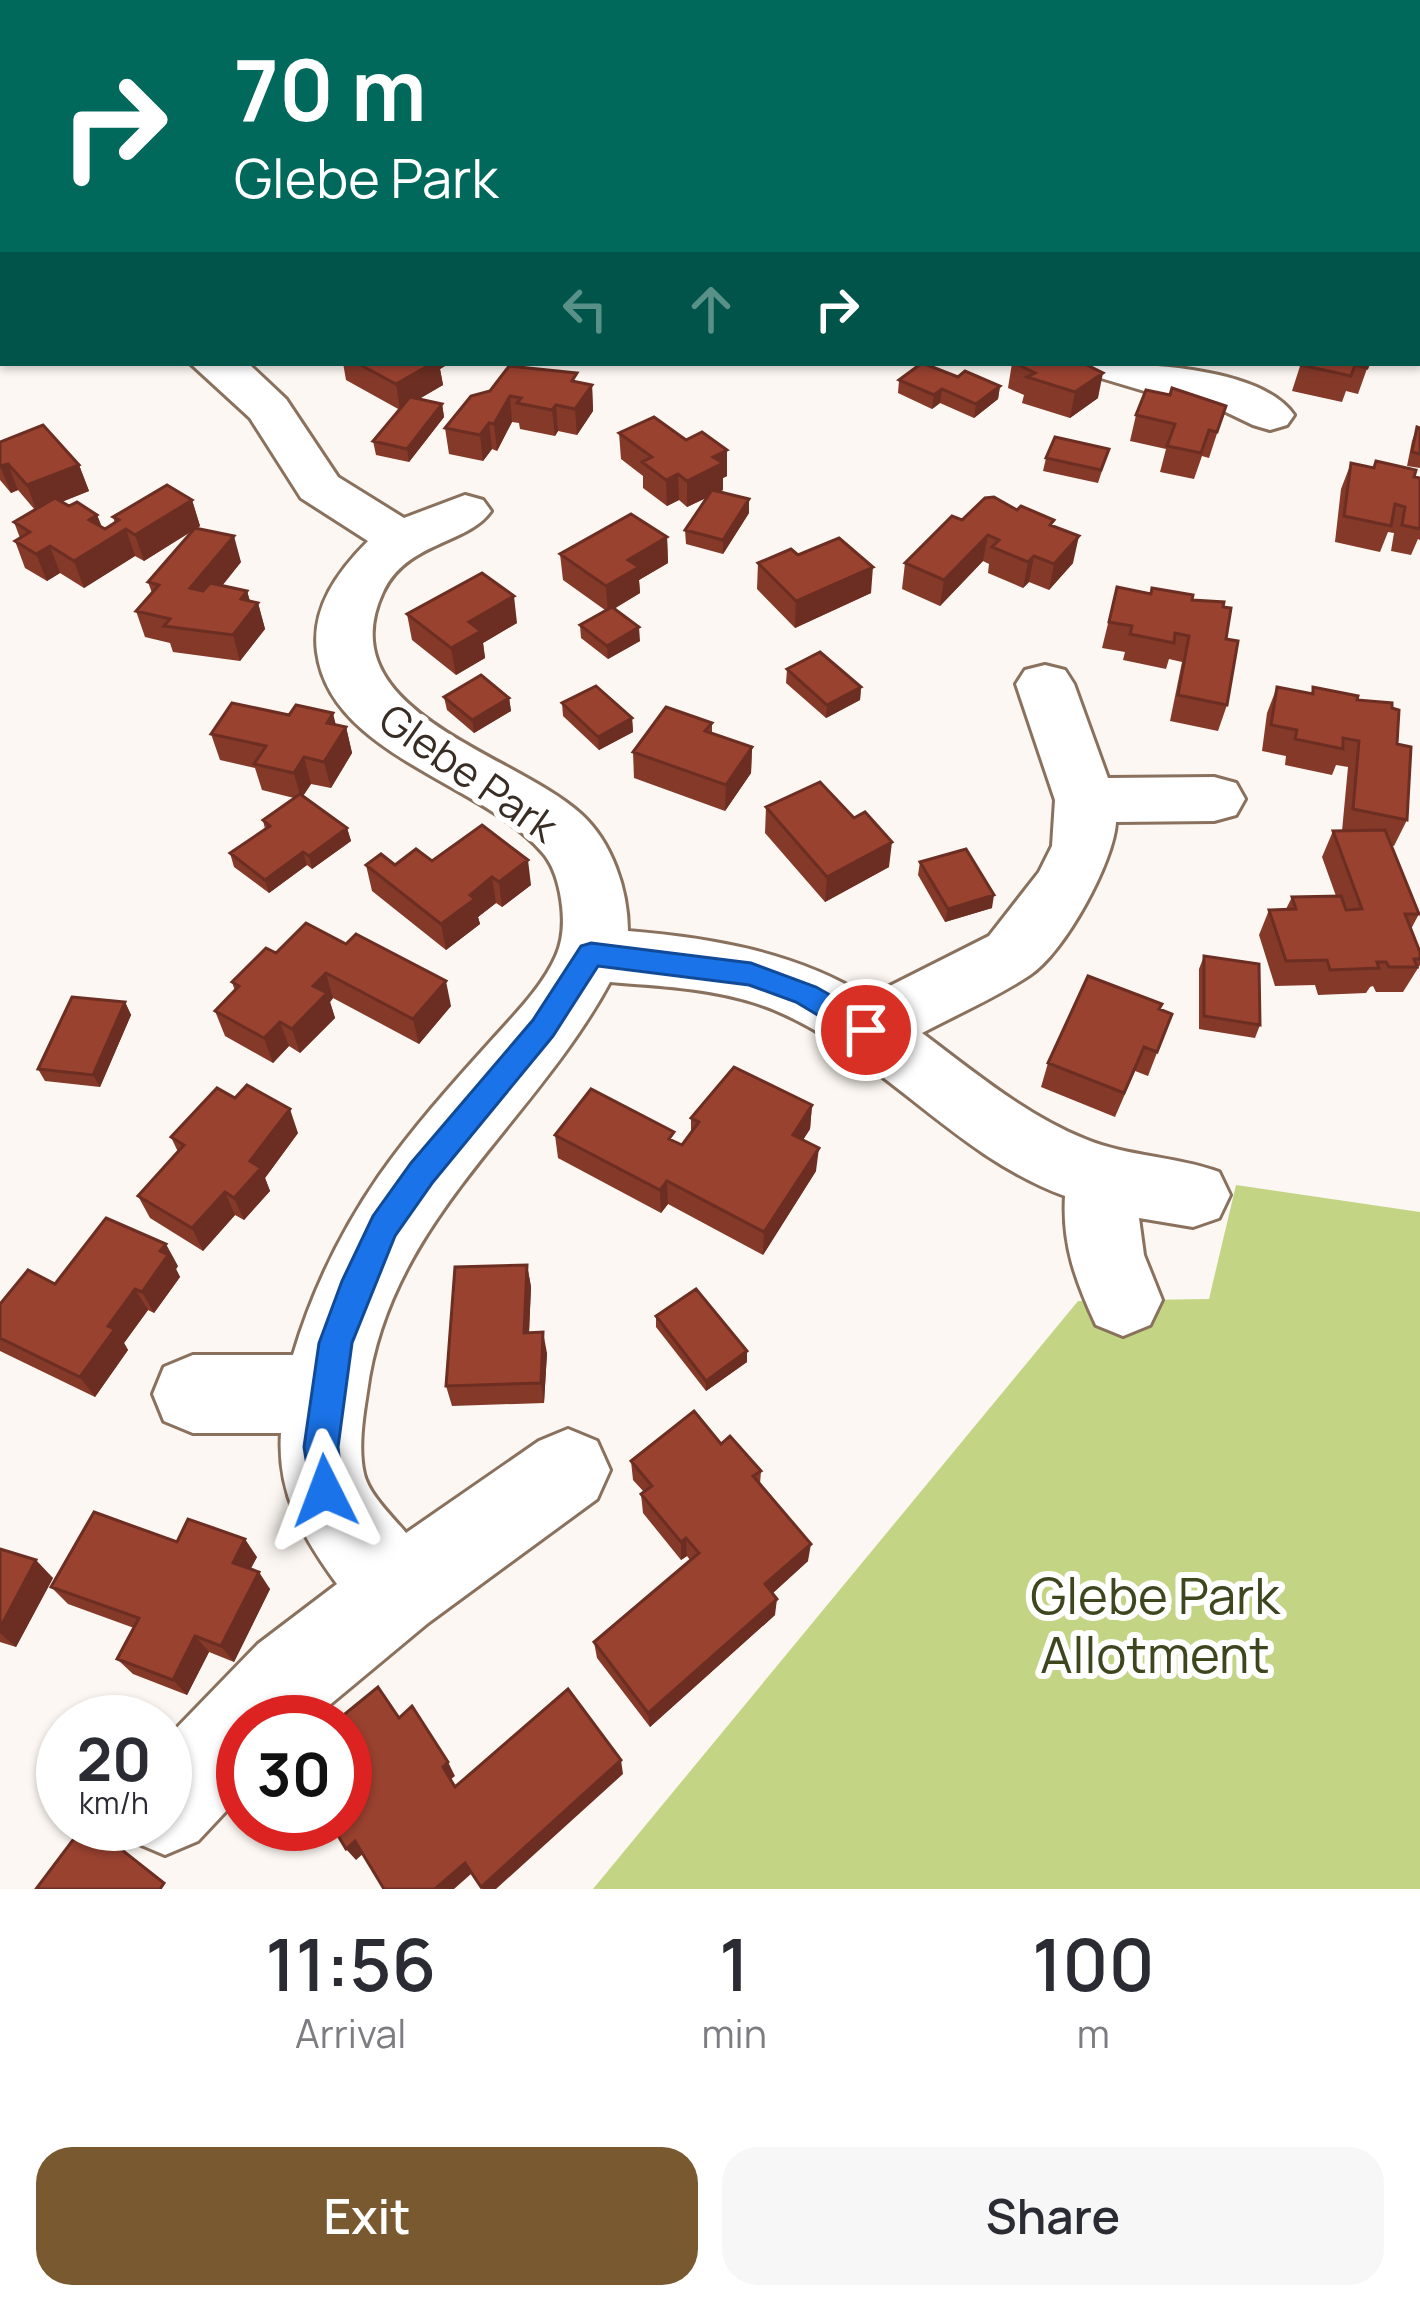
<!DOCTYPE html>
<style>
body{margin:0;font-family:Manrope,sans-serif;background:#f7f7f7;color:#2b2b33;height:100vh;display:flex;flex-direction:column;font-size:45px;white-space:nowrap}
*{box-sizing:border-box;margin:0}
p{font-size:39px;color:#7c7c81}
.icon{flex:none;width:66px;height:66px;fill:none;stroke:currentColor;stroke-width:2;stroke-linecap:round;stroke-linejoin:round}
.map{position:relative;height:1889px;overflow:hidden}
.sheet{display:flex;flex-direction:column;background:#fff;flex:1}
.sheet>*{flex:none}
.hud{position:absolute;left:0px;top:0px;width:1422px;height:366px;box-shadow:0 3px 9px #0004;background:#00695c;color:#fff;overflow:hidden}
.speed{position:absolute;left:36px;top:1695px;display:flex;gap:24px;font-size:60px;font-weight:700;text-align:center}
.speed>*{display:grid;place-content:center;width:156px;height:156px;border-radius:50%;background:#fff;box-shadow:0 3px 9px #0004;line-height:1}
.speed small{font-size:30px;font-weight:400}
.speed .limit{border:18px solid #d22;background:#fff;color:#111}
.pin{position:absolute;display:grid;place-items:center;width:102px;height:102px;color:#fff;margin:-51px;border:6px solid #fff;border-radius:50%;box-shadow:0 3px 12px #0007}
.me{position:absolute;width:132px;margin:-66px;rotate:357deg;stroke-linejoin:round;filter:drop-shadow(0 0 9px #0008)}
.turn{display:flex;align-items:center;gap:42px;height:252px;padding:0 36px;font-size:54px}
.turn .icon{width:156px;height:156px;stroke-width:2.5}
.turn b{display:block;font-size:84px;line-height:102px}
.lanes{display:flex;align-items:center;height:114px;padding:0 36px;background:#0003;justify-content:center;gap:60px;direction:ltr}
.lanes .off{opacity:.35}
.eta{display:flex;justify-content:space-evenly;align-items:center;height:204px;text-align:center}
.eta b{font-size:72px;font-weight:600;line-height:84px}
.cta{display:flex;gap:24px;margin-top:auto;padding:24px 36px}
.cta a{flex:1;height:138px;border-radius:36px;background:#79592f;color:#fff;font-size:48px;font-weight:600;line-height:138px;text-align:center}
.cta a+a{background:#f7f7f7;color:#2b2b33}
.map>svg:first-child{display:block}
</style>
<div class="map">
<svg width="1420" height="1889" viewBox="0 0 1420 1889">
<rect width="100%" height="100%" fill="#fcf7f2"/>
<path fill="#c3d584" d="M1236 1185 1420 1212V1889H593L1078 1301 1209 1299Z"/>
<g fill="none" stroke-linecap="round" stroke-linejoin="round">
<g stroke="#8a715d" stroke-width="6">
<path id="minor" d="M0 113 3 114V140L0 139Z
M0 197H3L0 224Z
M0 284H3V312H0Z
M190 363 251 366 286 399 338 477 404 518 465 495 483 500 491 511C467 545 407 541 383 592 327 712 514 753 581 814 612 842 628 890 628 931 712 938 795 952 868 997L989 936 1039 872 1052 846 1055 800 1016 684 1025 670 1045 665 1065 670 1074 684 1108 778 1214 777 1236 783 1245 799 1236 815 1214 821 1116 822C1114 862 1064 953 1030 975 997 997 958 1014 922 1033 973 1071 1025 1115 1085 1139 1128 1157 1176 1156 1219 1172L1230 1195 1219 1218 1193 1227 1139 1218 1144 1255 1162 1300 1150 1325 1123 1336 1096 1325C1076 1282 1062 1245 1065 1196 948 1154 870 1040 755 1003 709 988 658 986 610 982 533 1125 389 1221 367 1392 363 1417 358 1449 364 1474 369 1495 393 1517 406 1533L539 1441 568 1429 597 1441 610 1470 597 1499 428 1623 309 1722H243V1793L198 1841 165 1855 132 1841 124 1824H165V1740L258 1644 337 1584C302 1536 277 1493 281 1433H193L164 1421 153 1394 164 1367 193 1355H293C312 1291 341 1231 379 1176 412 1129 451 1085 490 1042 513 1016 542 988 556 956 565 936 564 914 560 893 557 878 552 863 542 852 483 783 330 755 317 652 311 608 338 571 368 541L301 498 250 418Z
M1078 363C1133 363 1260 365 1294 415L1287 425 1270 430 1253 425 1207 403 1151 393 1084 373Z"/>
</g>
<g stroke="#d7d5d3" stroke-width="6">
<path id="major" d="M3 66V88L0 89V67Z"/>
</g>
<use href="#minor" fill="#fff" fill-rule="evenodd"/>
<use href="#major" fill="#efd9a1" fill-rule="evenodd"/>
</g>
<path fill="#843929" d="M343 363H450L440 369 443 385 419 399 442 404 444 417 409 462 376 455 373 441 400 410 346 380Z
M1012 363H1085L1098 398 1070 418 1022 403 1024 395 1008 388Z
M1301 363H1369L1358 394 1346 391 1342 402 1292 391Z
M958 377 1000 386 998 399 974 418 940 403 932 409 898 393 899 380Z
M577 382 592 385 593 411 577 435 558 431 555 436 520 429 519 423 512 422 497 451 492 449 483 461 449 454 445 428 471 396Z
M1226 406 1209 458 1202 456 1194 479 1160 472 1166 449 1130 441 1136 415Z
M1417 427 1420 428V468L1407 466 1412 441Z
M619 433 727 476 723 478V490L718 492 749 513 723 554 686 544 685 530 708 497 687 507 679 500 667 506 643 488V476L621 459Z
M0 442 79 465 89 491 61 502 69 506 97 515 102 527 105 529 115 523 113 517 192 500 200 526 197 528 241 562 222 586 247 591 250 601 258 603 265 629 240 661 173 652 170 643 145 637 136 611 152 593 148 582 192 531 144 561 135 556 84 588 60 573 47 581 25 568 15 541 20 538 14 522 35 510 18 490 11 493 0 480Z
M1109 449 1098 483 1043 471 1046 458Z
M1376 461 1420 478V540L1418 539 1411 555 1391 551 1394 533 1388 532 1380 552 1335 542 1341 489 1351 463 1373 468Z
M1017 510 1053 526 1073 563 1049 590 1029 582 1023 588 988 573 989 564 983 561 940 606 902 589 905 563 962 520Z
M667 537 668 563 639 580 640 593 614 609 640 641 608 659 581 638 580 625 605 610 563 580 560 554Z
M798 555 871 593 795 628 757 589 758 563Z
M1117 587 1150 594 1152 588 1192 600 1226 639 1227 705 1218 731 1170 721 1182 662 1169 659 1166 669 1123 660 1125 652 1102 648Z
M407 614 517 623 483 643 485 658 456 675 412 640Z
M787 669 861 687 860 700 826 718 786 683Z
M1277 687 1311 694 1313 687 1357 700 1397 744 1407 820 1394 846 1391 845 1419 914 1411 929 1420 952V965L1403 992H1376L1373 986 1370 987 1366 993 1318 995 1315 985 1275 986 1259 935 1269 910 1286 909 1292 897 1336 896 1322 857 1333 831H1342L1348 767 1336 765 1332 775 1285 765 1286 756 1262 751 1267 713Z
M444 697 509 698 511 711 474 733 447 710Z
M562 703 632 718 633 732 599 750 563 716Z
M712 723V733L752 747 751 773 725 811 634 778 633 752Z
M336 725 346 727 352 753 331 788 311 784 303 796 347 828 351 841 312 869 307 865 269 893 234 867 230 853 265 829 263 820 294 798 262 790 255 768 220 760 211 734Z
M766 807 889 867 825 902 765 833Z
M432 861 531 885 502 907 496 903 478 917 480 924 446 950 372 891 366 865Z
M920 862 992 908 945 922 918 875Z
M276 953 451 1006 419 1044 333 998 330 1002 335 1018 300 1053 289 1046 273 1063 225 1036 215 1011 235 991 232 982Z
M1204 956 1260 1025 1255 1038 1199 1029V969Z
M125 1002 131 1015 100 1087 45 1081 38 1069Z
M1159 1009 1172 1014 1148 1076 1135 1071 1115 1117 1041 1087 1048 1063Z
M812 1105 810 1129 803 1140 816 1171 763 1255 668 1204 661 1213 558 1158 555 1135 674 1141 682 1145 691 1133V1118Z
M298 1133 265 1178 270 1191 244 1220 235 1215 203 1251 150 1218 138 1196 178 1152 171 1137Z
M527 1265 531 1287 529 1333 547 1353 544 1403 452 1406 446 1386Z
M178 1266 176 1269 180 1277 154 1313 148 1310 124 1343 128 1350 95 1397 0 1351V1304L55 1284Z
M656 1316 747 1351V1362L706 1391 656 1327Z
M721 1444 761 1471 760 1484 808 1561 773 1593 775 1615 650 1727 597 1658 594 1642 690 1560 687 1556 681 1560 643 1513 641 1494 644 1492 633 1480 631 1461Z
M177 1542 257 1557 250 1569 270 1589 234 1662 209 1652 187 1695 133 1674 117 1659 134 1628 68 1604 51 1587Z
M0 1549 53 1578 16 1647 0 1642Z"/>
<path fill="#6c2e22" d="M67 0H86L87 3H58Z
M95 0H160L148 3H96Z
M3 15V40L0 41V16Z
M424 363H450L440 369 443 385 400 410 396 384Z
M1103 373 1098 398 1070 418 1075 392Z
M592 385 593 411 577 435 575 409Z
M1000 386 998 399 974 418 976 404Z
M942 389 940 403 932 409 934 395Z
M510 396 512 422 497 451 494 424Z
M442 404 444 417 409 462 407 449Z
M556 405 558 431 555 436 552 410Z
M489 423 492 449 483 461 480 435Z
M727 450V476L723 478V490L687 507V481L713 457Z
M8 464 18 490 11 493 0 466Z
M79 465 89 491 37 512 27 485Z
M678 474 679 500 667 506 666 480Z
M749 499V513L723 554V540Z
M192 500 200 526 144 561 135 535Z
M97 515 107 541 89 520Z
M126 529 135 556 84 588 74 561Z
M988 535 983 561 940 606 944 580Z
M234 536 241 562 198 615 190 588Z
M1079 536 1073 563 1049 590 1054 564Z
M667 537 668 563 639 580 640 593 608 612 606 586 628 560Z
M50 546 60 573 47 581 36 554Z
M1034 556 1029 582 1023 588 1028 562Z
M873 567 871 593 795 628 796 601Z
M247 591 252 610 258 603 265 629 240 661 233 635 241 599Z
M514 596 517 623 483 643 485 658 456 675 451 648 469 622Z
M639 627 640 641 608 659 607 646Z
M861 687 860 700 826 718 827 705Z
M509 698 511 711 474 733 472 720Z
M333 713 339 738 346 727 352 753 331 788 324 762 327 723Z
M632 718 633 732 599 750 598 737Z
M752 747 751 773 725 811 726 785Z
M304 757 311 784 301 799 294 773Z
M347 828 351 841 312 869 309 856Z
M892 842 889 867 825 902 827 877Z
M303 852 307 865 269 893 265 880Z
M528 860 531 885 502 907 499 882Z
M492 877 496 903 478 917 480 924 446 950 441 924 470 895Z
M994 895 992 908 945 922 948 909Z
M326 973 333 998 330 1002 335 1018 300 1053 292 1029 313 986Z
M446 981 451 1006 419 1044 413 1019Z
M125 1002 131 1015 100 1087 93 1075Z
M280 1022 289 1046 273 1063 264 1038Z
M812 1105 810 1129 791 1158 793 1135Z
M290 1109 298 1133 265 1178 270 1191 244 1220 234 1198 250 1161Z
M819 1148 816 1171 763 1255 764 1232Z
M667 1181 668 1204 661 1213 660 1190Z
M225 1192 235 1215 203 1251 192 1228Z
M166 1244 178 1266 176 1269 180 1277 154 1313 142 1292 160 1251Z
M527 1265 531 1287 528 1354 524 1333Z
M135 1289 148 1310 124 1343 128 1350 95 1397 80 1377 108 1326Z
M543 1332 547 1353 544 1403 541 1383Z
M747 1351V1362L706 1391V1381Z
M686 1538 687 1556 681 1560V1542Z
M245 1539 257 1557 245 1580 233 1563Z
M811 1544 808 1561 764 1601 765 1584Z
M36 1560 53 1578 16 1647 0 1633V1628Z
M259 1572 270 1589 234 1662 221 1646Z
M777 1599 775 1615 650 1727 648 1713Z
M195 1636 209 1652 187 1695 173 1680Z
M621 1760 623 1774 496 1889H482L481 1887Z
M448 1762 455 1776 450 1780 443 1767Z
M355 1841 365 1852 356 1860 346 1849Z
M465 1863 471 1874 454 1889H435Z"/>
<path fill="#9a4230" stroke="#6c2e22" stroke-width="3" d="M30 0H67L58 3H33Z
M660 0H717L715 1 719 3H666Z
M1204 0H1420V21L1419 3H1200Z
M357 363H433L396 384Z
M922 363 958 377 965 371 1000 386 976 404 942 389 934 395 899 380Z
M1015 363H1083L1103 373 1075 392 1027 377 1035 373Z
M1301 363H1369L1367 368 1355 365 1351 376 1301 365Z
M509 366 577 373 572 381 592 385 575 409 556 405 552 410 517 403 521 398 510 396 494 424 489 423 480 435 445 428 471 396 490 391Z
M1172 388 1226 406 1217 432 1209 430 1201 453 1167 446 1175 424 1136 415 1146 390 1170 395Z
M410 397 442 404 407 449 373 441Z
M654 417 686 440 702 432 727 450 713 457 723 463 687 481 678 474 666 480 642 462 652 457 619 433Z
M43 425 79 465 27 485 8 464 0 466V442Z
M1417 427 1420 428V454L1412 452Z
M1055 437 1109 449 1101 470 1046 458Z
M1376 461 1416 470 1414 477 1420 478V529L1402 525 1405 507 1395 504 1391 526 1344 516 1351 463 1374 468Z
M167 485 192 500 135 535 126 529 74 561 50 546 36 554 15 541 30 532 14 522 55 498 69 506 77 502 97 515 89 520 105 529 119 520 113 517Z
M712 490 749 499 723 540 685 530Z
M994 497 1017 510 1021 506 1054 520 1050 525 1079 536 1054 564 1034 556 1028 562 992 547 999 540 988 535 944 580 905 563 952 516 962 520 985 498Z
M631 514 667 537 628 560 639 567 606 586 560 554Z
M195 528 234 536 190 588 203 591 210 583 247 591 241 599 258 603 233 635 164 626 170 619 136 611 159 585 148 582Z
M839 538 873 567 796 601 758 563 791 549 798 555Z
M482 573 514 596 469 622 481 631 451 648 407 614Z
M1117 587 1151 594 1152 588 1193 595 1192 600 1224 602 1223 607 1231 608 1226 639 1238 641 1227 705 1178 695 1189 636 1175 633 1174 643 1130 634 1132 626 1109 622Z
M612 607 639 627 607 646 580 625Z
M820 652 861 687 827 705 787 669Z
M481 675 509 698 472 720 444 697Z
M596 686 632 718 598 737 562 703Z
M1277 687 1313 694V687L1358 696 1357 700 1392 703V708L1399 710 1397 744 1411 747 1407 820 1353 809 1359 741 1343 738V749L1295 739 1297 730 1271 725Z
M232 703 289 715 296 705 333 713 327 723 346 727 324 762 304 757 294 773 254 764 266 746 211 734Z
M666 707 712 723 705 731 752 747 726 785 633 752Z
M820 782 854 818 865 812 892 842 827 877 766 807Z
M300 794 347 828 309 856 303 852 265 880 230 853 270 826 263 820Z
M482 825 528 860 499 882 492 877 470 895 475 899 441 924 366 865 381 854 395 865 416 849 432 861Z
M1385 830 1419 914H1405L1420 952V959H1414L1417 967H1389L1386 962H1377L1379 968 1330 970 1327 960 1286 961 1269 910 1296 909 1292 897 1341 896 1346 910 1362 909 1333 831Z
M966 849 994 895 948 909 920 862Z
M306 923 346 944 356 934 446 981 413 1019 326 973 313 986 327 993 292 1029 280 1022 264 1038 215 1011 239 986 232 982 266 948 276 953Z
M1204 956 1259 964 1260 1025 1204 1016Z
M1088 976 1162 1004 1159 1009 1172 1014 1157 1052 1144 1047 1124 1093 1048 1063Z
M72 997 125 1002 93 1075 38 1069Z
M734 1067 812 1105 793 1135 819 1148 764 1232 667 1181 660 1190 555 1135 591 1089 674 1132 669 1139 682 1145 699 1122 691 1118Z
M247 1085 290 1109 250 1161 261 1168 234 1198 225 1192 192 1228 138 1196 184 1145 171 1137 217 1088 235 1098Z
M106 1218 166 1244 160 1251 168 1255 142 1292 135 1289 108 1326 115 1329 80 1377 0 1338V1304L28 1270 55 1284Z
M527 1265 524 1333 543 1332 541 1383 446 1386 455 1267Z
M696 1289 747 1351 706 1381 656 1316Z
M694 1411 721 1444 730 1436 761 1471 753 1476 811 1544 765 1584 777 1599 648 1713 594 1642 699 1553 686 1538 681 1542 641 1494 652 1486 631 1461Z
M94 1512 177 1542 188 1519 245 1539 233 1563 259 1572 221 1646 195 1636 173 1680 117 1659 139 1618 51 1587Z
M0 1549 36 1560 0 1628Z
M378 1687 399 1718 412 1706 448 1762 443 1767 455 1787 568 1689 621 1760 481 1887 465 1863 435 1889H384L355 1841 346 1849 331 1824H345V1722H335Z
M85 1824H89L164 1883 160 1889H36Z"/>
<path fill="#1a73e8" stroke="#114b97" stroke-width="3" d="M591 943 751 963 816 987 876 1021 880 1030 876 1038H856L796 1002 749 985 598 966 553 1036 433 1182 395 1236 352 1343 338 1447 343 1491 337 1503 325 1508 313 1503 304 1447 319 1343 342 1281 373 1216 411 1163 533 1020 581 946Z"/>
<g text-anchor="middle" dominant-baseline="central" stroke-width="12" stroke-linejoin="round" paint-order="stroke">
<g font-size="42" fill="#382d24" stroke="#fff">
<text transform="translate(469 772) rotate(35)">Glebe Park</text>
</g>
<g font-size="51" fill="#3e461e" stroke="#fff">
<text x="1155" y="1594">Glebe Park<tspan x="1155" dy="59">Allotment</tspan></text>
</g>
</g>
</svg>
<div class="speed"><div>20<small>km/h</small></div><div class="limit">30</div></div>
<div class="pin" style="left:866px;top:1030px;background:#d93025"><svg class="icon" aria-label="arrive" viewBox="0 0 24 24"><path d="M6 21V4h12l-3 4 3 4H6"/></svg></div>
<svg class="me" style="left:325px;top:1491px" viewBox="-20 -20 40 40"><path d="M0-17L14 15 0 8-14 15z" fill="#1a73e8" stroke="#fff" stroke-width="4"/></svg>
<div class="hud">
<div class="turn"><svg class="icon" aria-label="right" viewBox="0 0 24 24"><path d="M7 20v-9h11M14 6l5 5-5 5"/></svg><div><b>70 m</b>Glebe Park</div></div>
<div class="lanes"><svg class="icon off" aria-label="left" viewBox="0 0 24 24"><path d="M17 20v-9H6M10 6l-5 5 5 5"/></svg><svg class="icon off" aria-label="ahead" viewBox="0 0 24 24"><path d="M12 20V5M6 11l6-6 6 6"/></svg><svg class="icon" aria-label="right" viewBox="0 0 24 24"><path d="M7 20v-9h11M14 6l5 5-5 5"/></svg></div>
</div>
</div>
<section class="sheet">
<div class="eta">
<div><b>11:56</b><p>Arrival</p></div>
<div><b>1</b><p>min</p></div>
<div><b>100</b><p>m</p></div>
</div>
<div class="cta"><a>Exit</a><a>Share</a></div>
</section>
